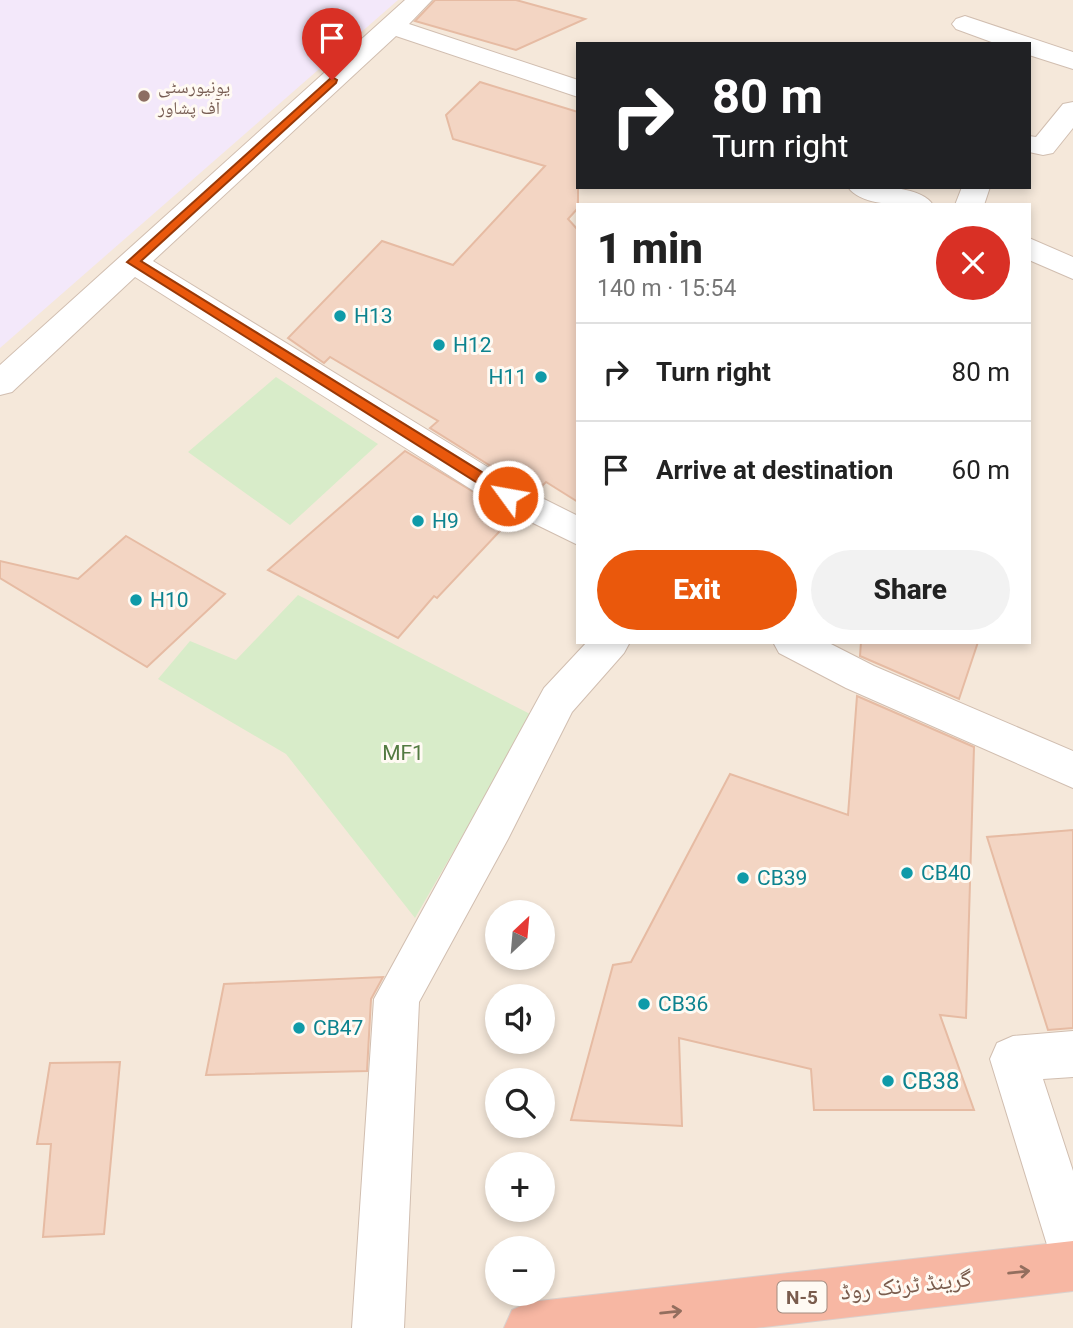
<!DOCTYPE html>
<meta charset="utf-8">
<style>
body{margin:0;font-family:Roboto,"Noto Naskh Arabic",sans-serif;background:#f2f2f2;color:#222;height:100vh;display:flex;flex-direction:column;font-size:26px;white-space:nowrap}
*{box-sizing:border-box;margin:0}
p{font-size:23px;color:#767676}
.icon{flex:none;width:38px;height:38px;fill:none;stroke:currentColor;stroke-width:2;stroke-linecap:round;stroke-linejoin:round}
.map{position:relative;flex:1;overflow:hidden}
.side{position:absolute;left:576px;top:203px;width:455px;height:441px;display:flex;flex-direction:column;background:#fff;border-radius:0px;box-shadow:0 4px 10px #0003}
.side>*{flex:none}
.guide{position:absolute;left:576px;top:42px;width:455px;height:147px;border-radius:0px;box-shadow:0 4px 10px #0003;background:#202124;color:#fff;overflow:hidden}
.needle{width:46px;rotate:26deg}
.fabs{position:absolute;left:485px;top:900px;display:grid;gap:14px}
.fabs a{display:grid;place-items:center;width:70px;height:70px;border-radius:50%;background:#fff;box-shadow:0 4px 10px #0003;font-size:35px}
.pin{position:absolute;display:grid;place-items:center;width:60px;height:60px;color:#fff;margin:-72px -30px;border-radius:50% 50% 50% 0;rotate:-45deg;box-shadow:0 0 7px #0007}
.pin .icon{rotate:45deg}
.me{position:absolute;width:77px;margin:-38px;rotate:302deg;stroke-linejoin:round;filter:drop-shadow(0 0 5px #0008)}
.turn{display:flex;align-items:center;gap:24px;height:147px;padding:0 21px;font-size:32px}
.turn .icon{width:91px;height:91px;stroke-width:2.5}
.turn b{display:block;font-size:49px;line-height:60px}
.round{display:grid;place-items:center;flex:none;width:74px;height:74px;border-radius:37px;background:#f2f2f2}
.headline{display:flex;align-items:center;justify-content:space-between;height:119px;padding:0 21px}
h1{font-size:42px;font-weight:800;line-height:52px}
.action{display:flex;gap:14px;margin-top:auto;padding:14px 21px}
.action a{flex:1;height:80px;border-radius:42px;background:#ea580c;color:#fff;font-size:28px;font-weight:800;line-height:80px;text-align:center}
.action a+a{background:#f2f2f2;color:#222}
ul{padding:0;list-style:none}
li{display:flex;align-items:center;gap:21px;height:98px;padding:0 21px;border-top:2px solid #e0e0e0}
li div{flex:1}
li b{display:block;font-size:26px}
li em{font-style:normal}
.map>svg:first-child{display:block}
</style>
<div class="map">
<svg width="1073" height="1328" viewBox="0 0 1073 1328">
<rect width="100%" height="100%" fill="#fdf6ec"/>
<path fill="#f5e8da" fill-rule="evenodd" d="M0 0H1073V1328H0ZM578 44H1029V187H578ZM578 205H1029V642H578ZM497 912H542V957H497ZM497 996H542V1041H497ZM497 1080H542V1125H497ZM497 1164H542V1209H497ZM497 1248H542V1293H497Z"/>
<path fill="#f3e8fa" d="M0 0H398L0 348Z"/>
<path fill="#d8ecc9" d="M276 377 378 444 290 525 188 452Z
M298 595 532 715 415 918 286 754 158 679 190 641 236 660Z"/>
<path fill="#f3d5c3" stroke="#e6bba3" stroke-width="2" d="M435 0H516L585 19 516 50 415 21Z
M480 82 578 112V208L568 219 578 230V502L546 482 536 492 521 485 430 428 438 421 330 357 324 363 288 338 382 241 453 265 545 166 453 139 446 115Z
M405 451 514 516 437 598 434 596 398 638 268 570Z
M126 536 225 594 147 667 0 578V561L78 579Z
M861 642H978L959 699 860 656Z
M857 696 974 747 966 1018 940 1015 974 1110H814L811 1069 679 1038 682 1126 571 1120 613 965 631 962 730 774 848 815Z
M1073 830V1028L1048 1030 987 837Z
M383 977 371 999 367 1071 206 1075 224 984Z
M120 1062 104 1234 43 1237 51 1144H37L50 1063Z"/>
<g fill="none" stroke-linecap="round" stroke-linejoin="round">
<g stroke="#d1beb0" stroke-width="2">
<path id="minor" d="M405 0H432L409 24 578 80V97L396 36 153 261 520 487 578 516V545L496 505 135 277 12 392 0 395V365Z
M965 16 1073 52V69L1029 55V44H997L956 29 952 24 956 19Z
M1073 102V128L1053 153 1043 155 1029 152V136L1036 137 1063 104Z
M848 187C870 187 920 184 933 205 911 205 862 208 848 187Z
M962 187H990L984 205H955Z
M1029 238 1073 257V279L1029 260Z
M587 642H630L624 653 572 712 508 839 419 1002 404 1328H352L374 999 544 688Z
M773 642H827L874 666 1073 751V788L846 688 779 653Z
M1073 1031V1077L1043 1079 1073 1171V1273L1055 1266 1048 1248 990 1059 997 1043 1013 1036Z"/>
</g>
<g stroke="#dad1cd" stroke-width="2">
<path id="highway" d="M1073 1241V1291L755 1328H504L512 1310 530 1302Z"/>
</g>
<use href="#minor" fill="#fff" fill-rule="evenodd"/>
<use href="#highway" fill="#f7b7a3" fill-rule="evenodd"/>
</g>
<defs><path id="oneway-shaft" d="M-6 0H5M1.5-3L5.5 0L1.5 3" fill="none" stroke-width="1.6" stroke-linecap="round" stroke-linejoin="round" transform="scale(1.75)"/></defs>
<g stroke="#936e5e">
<use href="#oneway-shaft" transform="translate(1019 1272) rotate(-6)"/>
<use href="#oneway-shaft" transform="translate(671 1312) rotate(-6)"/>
</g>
<path fill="#ea580c" stroke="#983908" stroke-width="2" d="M332 77 337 80 336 83 141 261 514 492 516 496 514 499H503L127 262Z"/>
<circle fill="#8d6e63" stroke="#fffaf3" stroke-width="2.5" cx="144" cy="96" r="7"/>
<g fill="#0f9aa8" stroke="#fffaf3" stroke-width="2.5">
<circle cx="340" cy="316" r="7"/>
<circle cx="439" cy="345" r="7"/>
<circle cx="541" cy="377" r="7"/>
<circle cx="418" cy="521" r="7"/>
<circle cx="136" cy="600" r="7"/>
<circle cx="907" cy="873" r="7"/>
<circle cx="743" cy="878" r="7"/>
<circle cx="644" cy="1004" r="7"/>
<circle cx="299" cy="1028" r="7"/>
<circle cx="888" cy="1081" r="7"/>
</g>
<g text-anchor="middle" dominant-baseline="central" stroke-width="6" stroke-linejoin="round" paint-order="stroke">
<g font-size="18" fill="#785e54" stroke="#fffaf3" text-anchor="start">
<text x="158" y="86">یونیورسٹی<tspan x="158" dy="21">آف پشاور</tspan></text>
</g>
<rect fill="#fffaf3" stroke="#a28b7f" stroke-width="2" x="777.5" y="1281.5" width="49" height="31" rx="5"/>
<g font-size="19" font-weight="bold" fill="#7a5c4d">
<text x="802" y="1297">N-5</text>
</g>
<g font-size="21" fill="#0d838f" stroke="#fffaf3" text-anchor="start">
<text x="354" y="316">H13</text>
<text x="453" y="345">H12</text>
<text x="527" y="377" text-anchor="end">H11</text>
<text x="432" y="521">H9</text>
<text x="150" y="600">H10</text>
<text x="921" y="873">CB40</text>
<text x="757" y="878">CB39</text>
<text x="658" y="1004">CB36</text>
<text x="313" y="1028">CB47</text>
</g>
<g font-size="21" fill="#537a41" stroke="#fffaf3">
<text x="403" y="753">MF1</text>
</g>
<g font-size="24" fill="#0d838f" stroke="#fffaf3" text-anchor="start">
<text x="902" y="1081">CB38</text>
</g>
<g font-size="24" fill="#7a5c4d" stroke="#fffaf3">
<text transform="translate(906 1285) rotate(-6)">گرینڈ ٹرنک روڈ</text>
</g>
</g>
</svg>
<div class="fabs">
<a><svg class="needle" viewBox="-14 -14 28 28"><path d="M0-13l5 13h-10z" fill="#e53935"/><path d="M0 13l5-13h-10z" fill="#767676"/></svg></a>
<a><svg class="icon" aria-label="sound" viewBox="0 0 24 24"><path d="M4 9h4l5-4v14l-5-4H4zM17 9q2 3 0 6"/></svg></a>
<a><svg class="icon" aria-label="search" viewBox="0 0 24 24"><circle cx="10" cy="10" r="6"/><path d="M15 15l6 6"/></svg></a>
<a>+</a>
<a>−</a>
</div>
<div class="pin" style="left:332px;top:80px;background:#d93025"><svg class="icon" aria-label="arrive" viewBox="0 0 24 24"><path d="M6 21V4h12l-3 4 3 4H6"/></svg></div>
<svg class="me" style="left:508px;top:496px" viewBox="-20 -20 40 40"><circle r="17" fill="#ea580c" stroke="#fff" stroke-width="3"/><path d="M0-11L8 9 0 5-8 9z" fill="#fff"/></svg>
<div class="guide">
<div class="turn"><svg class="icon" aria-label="right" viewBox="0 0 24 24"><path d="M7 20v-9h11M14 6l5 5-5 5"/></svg><div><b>80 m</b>Turn right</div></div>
</div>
<section class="side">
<div class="headline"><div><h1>1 min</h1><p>140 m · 15:54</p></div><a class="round" style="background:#d93025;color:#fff"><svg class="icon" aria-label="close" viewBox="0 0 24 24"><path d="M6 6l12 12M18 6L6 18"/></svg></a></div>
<ul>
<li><svg class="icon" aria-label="right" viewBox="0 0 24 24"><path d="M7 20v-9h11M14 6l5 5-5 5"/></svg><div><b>Turn right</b></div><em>80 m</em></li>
<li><svg class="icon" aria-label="arrive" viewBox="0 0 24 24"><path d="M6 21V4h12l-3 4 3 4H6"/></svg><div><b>Arrive at destination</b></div><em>60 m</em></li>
</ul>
<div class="action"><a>Exit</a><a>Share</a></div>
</section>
</div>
